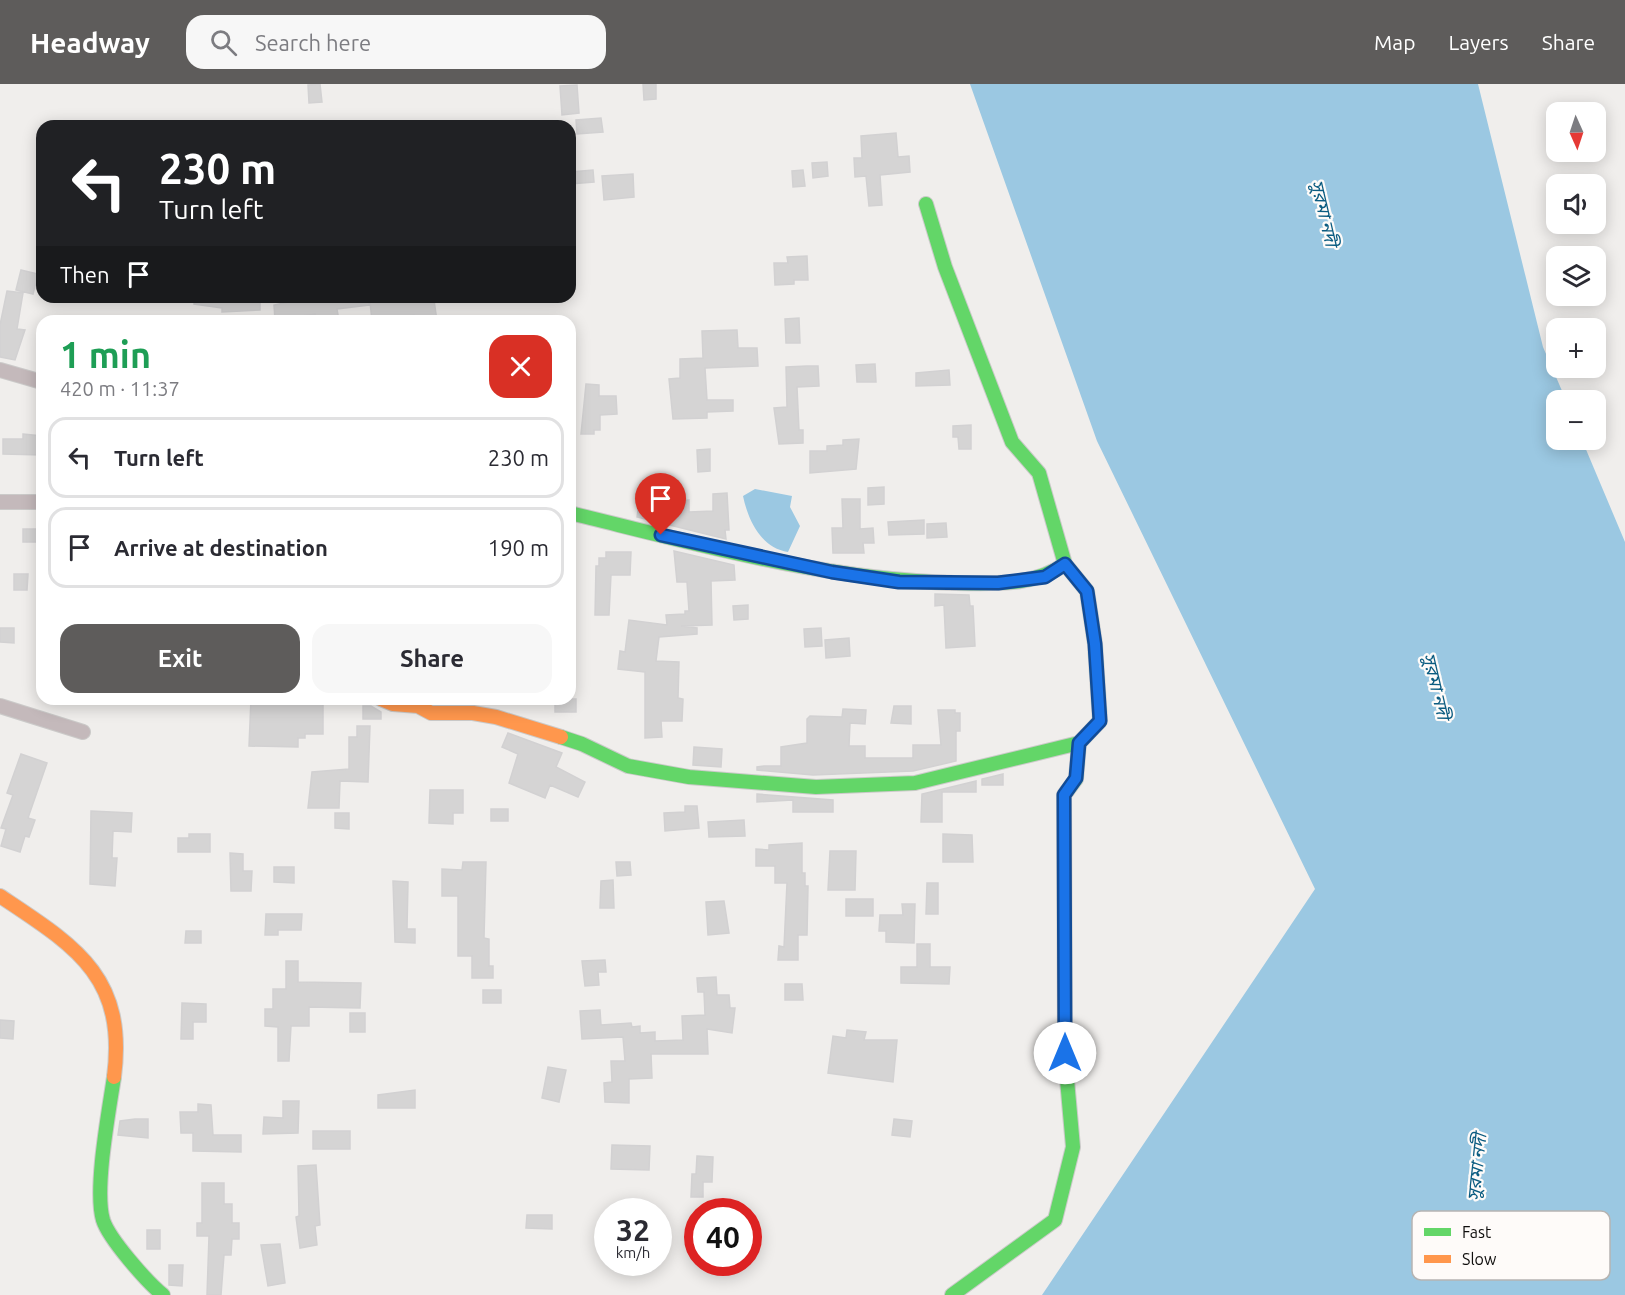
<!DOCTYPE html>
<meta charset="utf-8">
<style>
body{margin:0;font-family:Ubuntu,"Noto Sans Bengali",sans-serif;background:#f7f7f7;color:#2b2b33;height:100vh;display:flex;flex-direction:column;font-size:22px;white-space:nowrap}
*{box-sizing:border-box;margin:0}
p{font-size:20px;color:#7c7c81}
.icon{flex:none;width:33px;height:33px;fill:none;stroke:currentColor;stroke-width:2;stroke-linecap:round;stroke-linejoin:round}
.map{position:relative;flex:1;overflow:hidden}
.side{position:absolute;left:36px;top:231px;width:540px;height:390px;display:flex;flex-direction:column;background:#fff;border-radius:18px;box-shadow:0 3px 15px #0003}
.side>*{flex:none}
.hud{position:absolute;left:36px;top:36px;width:540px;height:183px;border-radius:18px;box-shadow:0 3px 15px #0003;background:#202124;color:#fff;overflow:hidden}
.needle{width:39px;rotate:177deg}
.buttons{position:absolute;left:1546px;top:18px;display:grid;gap:12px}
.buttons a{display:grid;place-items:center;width:60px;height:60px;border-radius:12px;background:#fff;box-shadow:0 3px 15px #0003;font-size:30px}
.speed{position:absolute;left:594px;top:1114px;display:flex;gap:12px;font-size:30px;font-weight:700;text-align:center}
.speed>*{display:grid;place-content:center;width:78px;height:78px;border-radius:50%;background:#fff;box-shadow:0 3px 15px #0003;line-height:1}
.speed small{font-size:15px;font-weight:400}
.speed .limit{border:9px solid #d22;background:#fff;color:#111}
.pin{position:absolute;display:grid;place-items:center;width:51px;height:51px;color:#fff;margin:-62px -26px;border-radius:50% 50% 50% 0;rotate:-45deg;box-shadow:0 0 6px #0007}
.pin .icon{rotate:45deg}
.me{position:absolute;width:66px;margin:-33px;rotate:0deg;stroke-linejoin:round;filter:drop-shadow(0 0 4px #0008)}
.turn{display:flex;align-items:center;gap:21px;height:126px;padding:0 24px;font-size:27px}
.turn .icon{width:78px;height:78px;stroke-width:2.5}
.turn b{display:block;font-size:42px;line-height:51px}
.then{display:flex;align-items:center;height:57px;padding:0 24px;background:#0003;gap:12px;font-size:22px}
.round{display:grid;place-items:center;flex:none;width:63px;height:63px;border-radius:18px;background:#f7f7f7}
.head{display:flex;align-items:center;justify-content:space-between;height:102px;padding:0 24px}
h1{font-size:36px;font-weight:700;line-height:45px;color:#1e9e55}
.button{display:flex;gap:12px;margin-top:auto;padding:12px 24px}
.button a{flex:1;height:69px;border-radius:18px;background:#5e5c5b;color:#fff;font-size:24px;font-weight:700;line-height:69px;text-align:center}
.button a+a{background:#f7f7f7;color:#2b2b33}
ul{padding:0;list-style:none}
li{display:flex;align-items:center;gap:18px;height:81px;margin:0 12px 9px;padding:0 12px;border:3px solid #e1e1e2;border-radius:18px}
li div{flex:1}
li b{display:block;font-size:22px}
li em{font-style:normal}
header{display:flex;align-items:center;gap:36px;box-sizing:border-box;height:84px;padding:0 30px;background:#5e5c5b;color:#fff}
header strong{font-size:28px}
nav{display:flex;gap:33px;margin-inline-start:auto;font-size:21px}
.search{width:420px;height:54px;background:#f7f7f7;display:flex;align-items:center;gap:15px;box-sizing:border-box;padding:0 21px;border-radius:18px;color:#7c7c81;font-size:22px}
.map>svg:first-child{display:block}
</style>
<header>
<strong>Headway</strong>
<div class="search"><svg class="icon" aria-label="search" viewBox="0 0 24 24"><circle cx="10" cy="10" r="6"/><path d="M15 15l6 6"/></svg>Search here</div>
<nav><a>Map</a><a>Layers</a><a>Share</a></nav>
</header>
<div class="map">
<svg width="1625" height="1211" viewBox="0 0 1625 1211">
<rect width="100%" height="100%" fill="#f0eeec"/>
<path fill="#9bc8e2" d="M970 0H1478L1543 263 1566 316H1557V356H1582L1625 458V1211H1042L1315 805 1097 357Z
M755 405 792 412 790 423 800 442 788 468C761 464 748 436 743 412Z"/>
<path fill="#d5d4d4" stroke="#d2d1d2" stroke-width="1.5" d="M320 0 322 18 309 19 308 1Z
M643 0H656V15L644 16Z
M577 1 579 29 562 31 560 2Z
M601 34 603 48 577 50 576 36Z
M896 49 898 73 909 72 910 88 880 91 882 121 869 122 866 92 855 93 854 74H862L861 52Z
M827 78 828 92 813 94 812 79Z
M593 86 594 98 570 100V88Z
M803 86 805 102 793 103 792 87Z
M633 90 634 113 604 116 602 92Z
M807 172 808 196H794V200L775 201 774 179H788L787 173Z
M21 186 38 190 33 210 16 206Z
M7 207 23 209 17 245 25 246 15 276 0 273V241Z
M195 213H260V226L222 228V224L194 220Z
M313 213H369V221L337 225 339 237H316L315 230 275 236 274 221Z
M385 213H429V217L434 216 437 237H414V231L372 237 370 218 385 216Z
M799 234 800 259H786L785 235Z
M737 246 738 264H757L758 282 705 284 707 316H733V327L707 328V334L673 335 669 295 680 294V275L703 274 702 247Z
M875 280 876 298H857L856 281Z
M807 282H818L819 302 797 303 799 346H803V359L779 360 774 324 787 323 786 283Z
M949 286 950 301 916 302V289Z
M586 300 599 301V312H616L617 330 600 331V346H594V350H581Z
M971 341V365H959L958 353H953V342Z
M23 350 42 352V371L3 370V355H23Z
M859 355 856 385 810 389V367H827V362L843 361V356Z
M710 365V387L698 388 697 366Z
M884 403V420L868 421V404Z
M727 409 729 446H725L726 455 637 433 638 426 676 432V417L689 416V428L713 427V410Z
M842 415H860V445L873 444 874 459H863L864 469H833L832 444H843Z
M924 436V450L889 451 888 438Z
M946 439 947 453 927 454V440Z
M23 445H42V458H23Z
M674 467 734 481 735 496 711 497 712 541 681 542 697 544V550L659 553 656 577 679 578 678 614 683 615 682 637H661L662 653 645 654V588L618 585 620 567 625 568 629 536 667 541 666 531 685 530V527H689L687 498H677Z
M606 468H631L630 491H611L609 531H595L596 482H599V474H606Z
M14 490H28L27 506H14Z
M935 510 969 511 970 522H973L975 562 946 564 944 521 935 522Z
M748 521V535L734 536 733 522Z
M0 544H14V559L0 558Z
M821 544 822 562 805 563 804 545Z
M849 554 850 572 826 574 825 556Z
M251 615H323V650H305V654H298V663L249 662Z
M555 615H576V628H555Z
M363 622H371L381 628V635H363Z
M894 622H911V640L891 639Z
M843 625 866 626 865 640 850 639 849 662H865V674H913V661H941L938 626H955V629H960V647H956V677L913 687 813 691 757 686V683L764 682H781V663L807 659V635L810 632 842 633Z
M357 642H370L368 698 340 697 339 724H308L312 688 349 685V653H357Z
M508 649 562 669 556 683 585 698 578 713 550 701 545 714 509 699 518 670 502 663Z
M694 663 722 665 721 683 693 681Z
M21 670 47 679 28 734 35 736 29 753 25 752 20 768 1 762 6 745 1 744 13 711 7 709Z
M1003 690V701H982V695Z
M976 697V708H942V738H921L922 710Z
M430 706H463V729H453V740L429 739Z
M757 710 833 716V728H793V716L757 718Z
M685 722H697L699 744 665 747 664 729 685 728Z
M491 725H508V737H491Z
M91 727 132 729 131 748 113 747 112 774H117L115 802 90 800Z
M335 729H349V745L335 744Z
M744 736 745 752 709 753 708 738Z
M189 750H210V768H178V754H189Z
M943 750 972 751 973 778H943Z
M802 759V789H805V802H808L807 851H798V876H778L779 862 784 863 787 799H775V782H756V765L769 766V761Z
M830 767H856L855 806H828Z
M230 769 243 770V787H252L251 807H231Z
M463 778H486L484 854 489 855V882H493V894H472V872H458V812H442V785L462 786Z
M616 778H630L631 791 617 792Z
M274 783H294V799L274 798Z
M613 796 614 824H600L601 797Z
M393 797 408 798 407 845H415V859L395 858Z
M927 799H938V830H926Z
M846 815H873V832H846Z
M724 817 729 849 708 851 706 818Z
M902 820H915L914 859 886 858V847H879L880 831H903Z
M266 830H302L301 846H278V851H265Z
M186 847H201V859H185Z
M917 860H930V883H950L949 900 901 899V883H917Z
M605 876 606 888H598L599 901 585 902 582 877Z
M286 877H298V898L361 899 360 924 309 923V942H291L289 977H278V943L265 942V925H273V905H286Z
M716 893 717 911H729L730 924H735L732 949 707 945 708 970H651L652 994 629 995V1019L605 1018 604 999 612 998 611 977H625L623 953 582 955 580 927 600 926 601 941 631 939 632 943 640 942V949L655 948V957L683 956 682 932 705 931 704 908H698L697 894Z
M785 900H802L803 916H785Z
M483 906H501V919H483Z
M182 919 206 920V938H193V955H181Z
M350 929H365V948H350Z
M0 936 14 937 13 955 0 954Z
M847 946 866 948 864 956H897L893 998 828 989 833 952 846 954Z
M548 983 566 986 559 1018 542 1014Z
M415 1006V1024H378V1011Z
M283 1017H299L298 1049 263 1050 264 1033 283 1034Z
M198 1020 211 1021 213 1051H241V1068L193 1067V1049H181L180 1028H198Z
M135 1035H148V1054L118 1051 120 1037Z
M894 1035 912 1037 910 1053 892 1051Z
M313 1047H350V1065H313Z
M612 1061 650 1062 649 1086 611 1085Z
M697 1072 713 1073 712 1098H703V1113H691L692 1090H696Z
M316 1081 320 1141 315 1142 317 1161 300 1164 296 1133 299 1132 298 1082Z
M202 1099H224V1120H232V1139H239V1155H232L231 1171H224L221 1211H207L209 1152H197V1139H202Z
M527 1131H552V1145L526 1144Z
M147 1146H160V1165H147Z
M280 1160 285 1199 268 1202 261 1161Z
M169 1181H183L182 1202 169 1201Z"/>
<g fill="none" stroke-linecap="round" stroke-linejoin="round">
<g stroke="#cbcac9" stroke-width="16">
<path id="street" d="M0 286 42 298
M0 418H42
M0 622 83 648"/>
</g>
<g stroke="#cbcac9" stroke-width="16">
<path id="fast" d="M926 120 945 183 1012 358 1039 389 1065 480 1087 507 1095 560 1100 637 1079 659 1076 695 1067 707
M570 429C697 460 824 496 955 499 993 499 1033 503 1065 480
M561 653 582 660 628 682 689 693 816 703 915 699 1079 659
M114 993C109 1027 94 1105 103 1136 109 1155 147 1198 163 1211
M952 1211 1055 1136 1073 1063 1065 973"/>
</g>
<g stroke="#cbcac9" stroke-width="16">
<path id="slow" d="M381 615 393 620 418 622 431 629H473L496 633 561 653
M0 812C75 862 127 892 114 993
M1065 973 1064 711 1067 707"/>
</g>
<use href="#street" stroke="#c4b9bb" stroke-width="14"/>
<use href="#fast" stroke="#63d668" stroke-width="14"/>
<use href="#slow" stroke="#ff974d" stroke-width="14"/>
</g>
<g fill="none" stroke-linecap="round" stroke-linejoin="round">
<g stroke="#114b97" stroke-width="15">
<path id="route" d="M661 451 832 488 899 498 998 499 1045 493 1065 480 1087 507 1095 560 1100 637 1079 659 1076 694 1064 711 1065 969"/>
</g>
<use href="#route" stroke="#1a73e8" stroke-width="10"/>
</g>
<g text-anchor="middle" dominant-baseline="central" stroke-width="4.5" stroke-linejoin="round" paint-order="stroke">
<g font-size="18" font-style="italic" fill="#0b5c81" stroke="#fefbf9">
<text transform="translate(1325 129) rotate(77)">সুরমা নদী</text>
<text transform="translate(1437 602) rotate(77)">সুরমা নদী</text>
<text transform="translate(1476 1083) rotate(-84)">সুরমা নদী</text>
</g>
</g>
<rect x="1412" y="1127" width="198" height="69" rx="9" fill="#fefbf9" stroke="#b6b4b2" stroke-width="1.5"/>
<rect x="1424" y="1144" width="27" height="8" fill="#63d668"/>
<rect x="1424" y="1171" width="27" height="8" fill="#ff974d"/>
<g font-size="16" fill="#0f0e0d">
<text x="1462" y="1154">Fast</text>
<text x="1462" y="1181">Slow</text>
</g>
</svg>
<div class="buttons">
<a><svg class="needle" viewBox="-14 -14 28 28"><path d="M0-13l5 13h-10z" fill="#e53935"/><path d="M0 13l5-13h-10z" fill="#7c7c81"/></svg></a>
<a><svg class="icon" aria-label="sound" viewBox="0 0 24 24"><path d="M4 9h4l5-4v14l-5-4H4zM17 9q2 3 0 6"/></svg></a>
<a><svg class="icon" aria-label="layers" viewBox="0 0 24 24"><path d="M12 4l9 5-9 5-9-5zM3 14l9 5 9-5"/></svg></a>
<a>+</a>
<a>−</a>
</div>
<div class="speed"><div>32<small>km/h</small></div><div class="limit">40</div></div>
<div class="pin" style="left:661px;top:451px;background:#d93025"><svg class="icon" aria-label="arrive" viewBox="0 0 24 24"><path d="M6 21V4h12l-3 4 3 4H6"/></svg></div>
<svg class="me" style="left:1065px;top:969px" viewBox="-20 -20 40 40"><circle r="19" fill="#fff"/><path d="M0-13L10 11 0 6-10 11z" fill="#1a73e8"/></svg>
<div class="hud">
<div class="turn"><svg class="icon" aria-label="left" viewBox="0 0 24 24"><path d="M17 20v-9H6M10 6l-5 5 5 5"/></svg><div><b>230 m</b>Turn left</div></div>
<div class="then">Then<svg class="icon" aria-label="arrive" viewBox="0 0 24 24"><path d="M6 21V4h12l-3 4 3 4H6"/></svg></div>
</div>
<section class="side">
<div class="head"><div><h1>1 min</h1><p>420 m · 11:37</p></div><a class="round" style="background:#d93025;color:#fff"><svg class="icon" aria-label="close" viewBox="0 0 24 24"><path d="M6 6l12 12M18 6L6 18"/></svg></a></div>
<ul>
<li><svg class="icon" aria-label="left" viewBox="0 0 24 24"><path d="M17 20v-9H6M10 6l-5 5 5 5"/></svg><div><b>Turn left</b></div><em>230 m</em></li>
<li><svg class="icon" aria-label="arrive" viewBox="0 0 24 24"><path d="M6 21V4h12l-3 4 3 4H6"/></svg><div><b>Arrive at destination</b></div><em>190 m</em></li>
</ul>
<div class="button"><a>Exit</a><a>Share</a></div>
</section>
</div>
